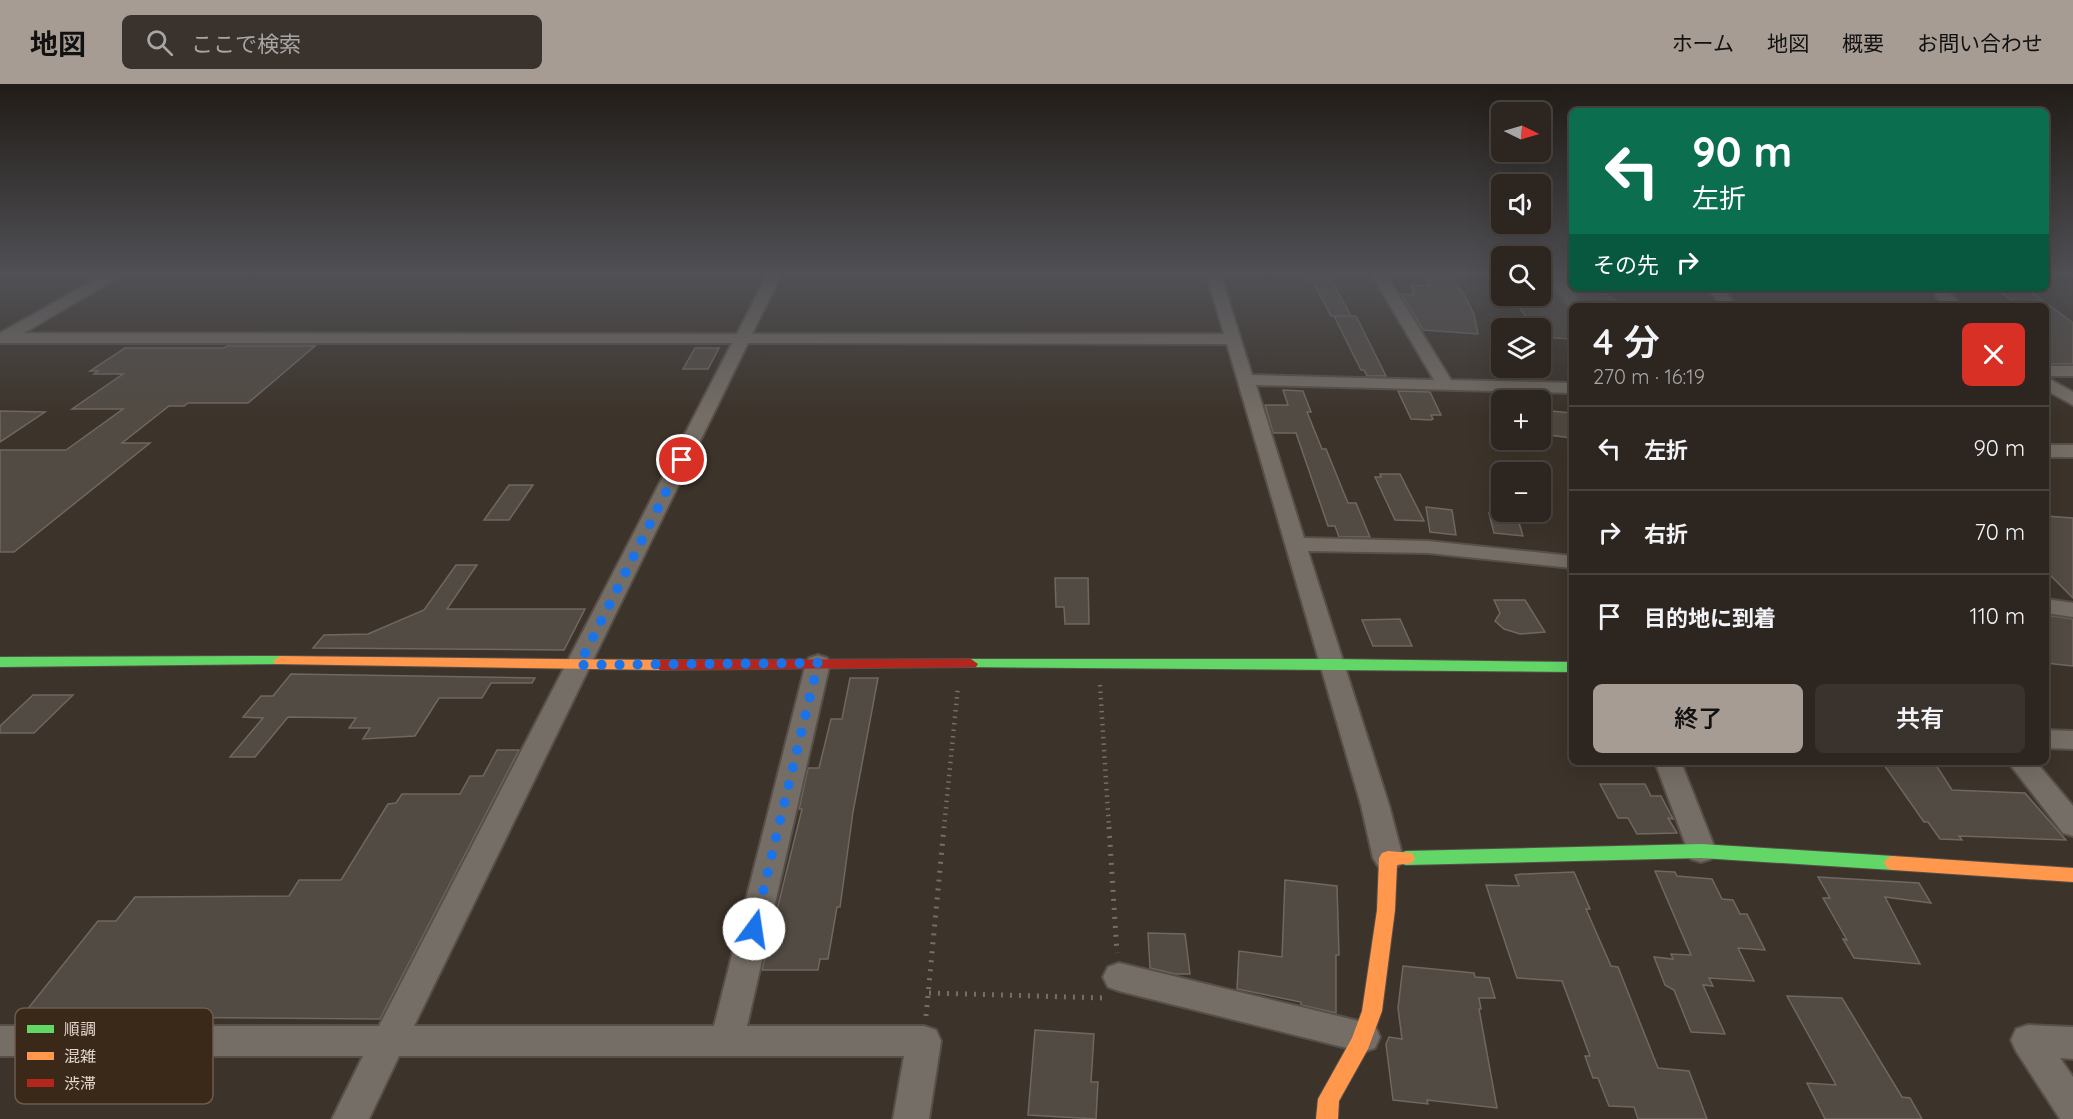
<!DOCTYPE html>
<html lang="ja">
<meta charset="utf-8">
<style>
body{margin:0;font-family:Quicksand,"Noto Sans JP",sans-serif;background:#39322d;color:#f1f3f6;height:100vh;display:flex;flex-direction:column;font-size:22px;white-space:nowrap}
*{box-sizing:border-box;margin:0}
p{font-size:20px;color:#a7a5a5}
.icon{flex:none;width:33px;height:33px;fill:none;stroke:currentColor;stroke-width:2;stroke-linecap:round;stroke-linejoin:round}
.map{position:relative;flex:1;overflow:hidden}
.drawer{position:absolute;left:1569px;top:219px;width:480px;height:462px;display:flex;flex-direction:column;background:#2d2620;border-radius:9px;box-shadow:0 6px 24px #0002,0 0 0 2px #48433e}
.drawer>*{flex:none}
.guide{position:absolute;left:1569px;top:24px;width:480px;height:183px;border-radius:9px;box-shadow:0 6px 24px #0002,0 0 0 2px #48433e;background:#0b6e4f;color:#fff;overflow:hidden}
.needle{width:39px;rotate:95deg}
.controls{position:absolute;left:1491px;top:18px;display:grid;gap:12px}
.controls a{display:grid;place-items:center;width:60px;height:60px;border-radius:9px;background:#2d2620;box-shadow:0 6px 24px #0002,0 0 0 2px #48433e;font-size:30px}
.pin{position:absolute;display:grid;place-items:center;width:51px;height:51px;color:#fff;margin:-26px;border:3px solid #fff;border-radius:50%;box-shadow:0 2px 6px #0007}
.me{position:absolute;width:66px;margin:-33px;rotate:14deg;stroke-linejoin:round;filter:drop-shadow(0 0 4px #0008)}
.turn{display:flex;align-items:center;gap:21px;height:126px;padding:0 24px;font-size:27px}
.turn .icon{width:78px;height:78px;stroke-width:2.5}
.turn b{display:block;font-size:42px;line-height:51px}
.then{display:flex;align-items:center;height:57px;padding:0 24px;background:#0003;gap:12px;font-size:22px}
.round{display:grid;place-items:center;flex:none;width:63px;height:63px;border-radius:9px;background:#39322d}
.summary{display:flex;align-items:center;justify-content:space-between;height:102px;padding:0 24px}
h1{font-size:36px;font-weight:600;line-height:45px}
.button{display:flex;gap:12px;margin-top:auto;padding:12px 24px}
.button a{flex:1;height:69px;border-radius:9px;background:#a79c93;color:#111;font-size:24px;font-weight:600;line-height:69px;text-align:center}
.button a+a{background:#39322d;color:#f1f3f6}
ul{padding:0;list-style:none}
li{display:flex;align-items:center;gap:18px;height:84px;padding:0 24px;border-top:2px solid #48433e}
li div{flex:1}
li b{display:block;font-size:22px}
li em{font-style:normal}
header{display:flex;align-items:center;gap:36px;box-sizing:border-box;height:84px;padding:0 30px;background:#a79c93;color:#111}
header strong{font-size:28px}
nav{display:flex;gap:33px;margin-inline-start:auto;font-size:21px}
.search{width:420px;height:54px;background:#39322d;display:flex;align-items:center;gap:15px;box-sizing:border-box;padding:0 21px;border-radius:9px;color:#a7a5a5;font-size:22px}
.map>svg:first-child{display:block}
</style>
<header>
<strong>地図</strong>
<div class="search"><svg class="icon" aria-label="search" viewBox="0 0 24 24"><circle cx="10" cy="10" r="6"/><path d="M15 15l6 6"/></svg>ここで検索</div>
<nav><a>ホーム</a><a>地図</a><a>概要</a><a>お問い合わせ</a></nav>
</header>
<div class="map">
<svg width="2073" height="1035" viewBox="0 0 2073 1035">
<rect width="100%" height="100%" fill="#3c332a"/>
<path fill="#524b43" stroke="#706760" stroke-width="1.5" d="M1540 189 1572 229V255L1540 253V244H1534L1517 220H1538L1534 215H1540Z
M1311 194H1330L1351 232H1331Z
M1426 195H1452L1464 210 1474 230 1478 250 1423 246 1401 210 1414 211 1411 202H1430Z
M1572 204H1596L1625 222H1585Z
M1994 204H2026L2073 239V280H2046V222H2020Z
M1334 232H1356L1386 292H1367L1364 286H1361Z
M227 262H315L248 319H188L184 322H169L122 359H150L14 468H0V366H66L123 325H72L123 290H94L98 287H90L125 264H224Z
M695 264H719L708 285H683Z
M1283 306 1303 307 1311 328H1307L1322 365H1326L1348 419H1356L1370 453H1339L1335 442H1328L1296 349H1273L1265 321H1288Z
M1398 307 1430 308 1441 331H1431L1433 335 1431 336 1411 335Z
M1540 326 1572 329V354L1540 350Z
M0 327 45 328 0 358Z
M1380 390H1400L1424 437 1395 436 1375 393H1381Z
M509 401H533L509 436H484Z
M1426 423 1452 426 1456 451 1430 448Z
M1489 429 1517 432 1523 452 1494 449Z
M2046 432 2073 434V514L2046 487Z
M456 481H477L447 525H585L564 566 313 564 324 551 368 550 424 526Z
M1055 494H1088L1089 540H1065L1064 523H1056Z
M1494 516H1525L1545 548 1520 550 1504 545 1495 537 1500 529Z
M2046 531 2073 535V582L2046 579Z
M1400 535 1412 562H1373L1362 536Z
M291 590 535 594 532 599H491L482 614H439L415 652 363 655 370 644H349L356 634 288 633 255 673H230L263 634 243 633 261 612H273Z
M850 594H878L853 728 840 823H837L828 875H820L818 886H762L802 725H799L808 684H819L831 635H842Z
M33 611H73L34 649H0V642Z
M497 666H519L380 935 22 932 98 837H116L135 813 289 812 299 796H341L388 720 396 719 402 710H460L470 692H483Z
M1882 678 1936 681 1952 706 2025 709 2066 756 1959 752 1962 756 1940 755 1928 738H1924Z
M1600 700H1645L1651 712H1661L1673 735 1668 734 1677 749 1637 750 1628 734H1618Z
M1655 787 1675 788 1677 792 1712 795 1722 815 1733 816 1740 830H1747L1765 866 1738 864 1754 897 1709 894 1713 902 1703 901 1725 950 1691 948 1674 906 1665 901 1654 873 1673 875 1671 870 1691 871Z
M1574 788 1590 825H1586L1611 882 1618 883 1658 984 1689 987 1707 1035H1638L1634 1023 1609 1022 1598 994H1593L1585 972H1590L1562 897 1517 894 1486 801 1519 802 1515 791 1521 790Z
M1818 793 1919 799 1931 819 1885 813 1920 880 1854 874 1843 855 1847 856 1823 814H1830Z
M1285 796 1337 802 1339 871H1336V929L1301 921V918L1237 905 1239 867 1282 873Z
M1148 849 1185 850 1190 890H1175L1150 884Z
M1403 882 1474 889 1475 893 1489 894 1495 914H1479L1481 925H1479L1497 1024 1427 1016 1428 1020 1393 1016 1386 960 1389 953 1402 955 1398 924Z
M1787 912 1842 914 1902 1013 1910 1014 1922 1035H1825L1807 999 1836 1001Z
M1035 946 1094 950 1091 998H1098L1096 1035 1028 1031Z"/>
<g fill="none" stroke-linecap="round" stroke-linejoin="round">
<g stroke="#584f48" stroke-width="4">
<path id="street" d="M107 189H125L24 249 737 250 768 189H782L752 250H1224L1206 189H1220L1252 291 1434 296 1371 189H1385L1451 296 1572 299V309L1256 301 1304 454 1428 457 1572 472V484L1428 469 1308 467 1389 721 1403 774 1398 782 1388 785 1378 782 1373 774 1361 721 1227 260 748 259 414 942H714L806 579 809 574 818 571 827 574 830 579 747 942H924L936 946 941 957 929 1035H893L904 972H399L369 1035H332L363 972H0V942H379L732 259H0V249Z
M1543 189H1558L1583 222H1572L1571 225Z
M1707 204H1722L1737 222H1722Z
M1932 204H1946L1948 208 1963 222C1948 222 1937 220 1932 204Z
M2046 282H2073V292H2046Z
M2046 293 2073 308V321L2046 306Z
M2046 361H2073V373H2046Z
M2046 515 2073 519V533L2046 529Z
M2046 646 2073 647V665L2046 664Z
M1655 678H1681L1716 767 1711 775 1701 778 1691 775Z
M2008 678H2036L2073 722V752L2063 749Z
M1119 879 1363 938 1375 942 1380 953 1375 964 1363 968 1119 907 1108 903 1103 893 1108 883Z
M2028 941 2073 943V975L2060 974 2073 993V1035H2060L2016 967 2011 956 2016 945Z"/>
</g>
<g stroke="#584f48" stroke-width="2">
<path id="fast" d="M280 572 287 577 285 580 0 583V573Z
M971 575H1332L1572 578V588L966 583 964 580Z
M1701 760 1893 772 1899 774 1902 779 1899 784 1893 786 1701 774 1406 781 1400 779 1397 774 1400 769 1406 767Z"/>
</g>
<g stroke="#584f48" stroke-width="2">
<path id="slow" d="M280 572 660 576 667 581 660 586 275 580 273 577Z
M1388 767 1412 769 1415 774 1412 779 1397 781 1395 826 1382 927 1368 965 1339 1017 1338 1035H1316L1318 1015 1352 954 1362 927 1377 826 1379 774 1382 769Z
M1893 772 2073 784V798L1893 786 1887 784 1884 779 1887 774Z"/>
</g>
<g stroke="#584f48" stroke-width="2">
<path id="jam" d="M971 575 978 580 976 583 660 586 653 581 660 576Z"/>
</g>
<path stroke="#766f68" stroke-width="4.5" stroke-dasharray="1.5 5" stroke-linecap="butt" d="M1100 601 1109 744
M944 744 958 602"/>
<path stroke="#766f68" stroke-width="5" stroke-dasharray="2 7" stroke-linecap="butt" d="M1109 743 1117 869
M929 909 1105 914
M926 932 944 743"/>
<use href="#street" fill="#756e66" fill-rule="evenodd"/>
<use href="#fast" fill="#63d668" fill-rule="evenodd"/>
<use href="#slow" fill="#ff974d" fill-rule="evenodd"/>
<use href="#jam" fill="#b3261e" fill-rule="evenodd"/>
</g>
<linearGradient id="sky" x2="0" y2="1"><stop stop-color="#211c17"/><stop offset="0.57" stop-color="#505055"/><stop offset="1" stop-color="#505055" stop-opacity="0"/></linearGradient>
<rect width="2073" height="334" fill="url(#sky)"/>
<g fill="none" stroke-linecap="round" stroke-linejoin="round">
<path stroke="#1a73e8" stroke-width="10" stroke-dasharray="0 18" d="M682 376 579 581 818 579 754 845"/>
</g>
<rect x="15" y="924" width="198" height="96" rx="9" fill="#3a2819" stroke="#6c5c4f" stroke-width="1.5"/>
<rect x="27" y="941" width="27" height="8" fill="#63d668"/>
<rect x="27" y="968" width="27" height="8" fill="#ff974d"/>
<rect x="27" y="995" width="27" height="8" fill="#b3261e"/>
<g font-size="16" fill="#e1d5cc">
<text x="64" y="951">順調</text>
<text x="64" y="978">混雑</text>
<text x="64" y="1005">渋滞</text>
</g>
</svg>
<div class="controls">
<a><svg class="needle" viewBox="-14 -14 28 28"><path d="M0-13l5 13h-10z" fill="#e53935"/><path d="M0 13l5-13h-10z" fill="#a7a5a5"/></svg></a>
<a><svg class="icon" aria-label="sound" viewBox="0 0 24 24"><path d="M4 9h4l5-4v14l-5-4H4zM17 9q2 3 0 6"/></svg></a>
<a><svg class="icon" aria-label="search" viewBox="0 0 24 24"><circle cx="10" cy="10" r="6"/><path d="M15 15l6 6"/></svg></a>
<a><svg class="icon" aria-label="layers" viewBox="0 0 24 24"><path d="M12 4l9 5-9 5-9-5zM3 14l9 5 9-5"/></svg></a>
<a>+</a>
<a>−</a>
</div>
<div class="pin" style="left:682px;top:376px;background:#d93025"><svg class="icon" aria-label="arrive" viewBox="0 0 24 24"><path d="M6 21V4h12l-3 4 3 4H6"/></svg></div>
<svg class="me" style="left:754px;top:845px" viewBox="-20 -20 40 40"><circle r="19" fill="#fff"/><path d="M0-13L10 11 0 6-10 11z" fill="#1a73e8"/></svg>
<div class="guide">
<div class="turn"><svg class="icon" aria-label="left" viewBox="0 0 24 24"><path d="M17 20v-9H6M10 6l-5 5 5 5"/></svg><div><b>90 m</b>左折</div></div>
<div class="then">その先<svg class="icon" aria-label="right" viewBox="0 0 24 24"><path d="M7 20v-9h11M14 6l5 5-5 5"/></svg></div>
</div>
<section class="drawer">
<div class="summary"><div><h1>4 分</h1><p>270 m · 16:19</p></div><a class="round" style="background:#d93025;color:#fff"><svg class="icon" aria-label="close" viewBox="0 0 24 24"><path d="M6 6l12 12M18 6L6 18"/></svg></a></div>
<ul>
<li><svg class="icon" aria-label="left" viewBox="0 0 24 24"><path d="M17 20v-9H6M10 6l-5 5 5 5"/></svg><div><b>左折</b></div><em>90 m</em></li>
<li><svg class="icon" aria-label="right" viewBox="0 0 24 24"><path d="M7 20v-9h11M14 6l5 5-5 5"/></svg><div><b>右折</b></div><em>70 m</em></li>
<li><svg class="icon" aria-label="arrive" viewBox="0 0 24 24"><path d="M6 21V4h12l-3 4 3 4H6"/></svg><div><b>目的地に到着</b></div><em>110 m</em></li>
</ul>
<div class="button"><a>終了</a><a>共有</a></div>
</section>
</div>
